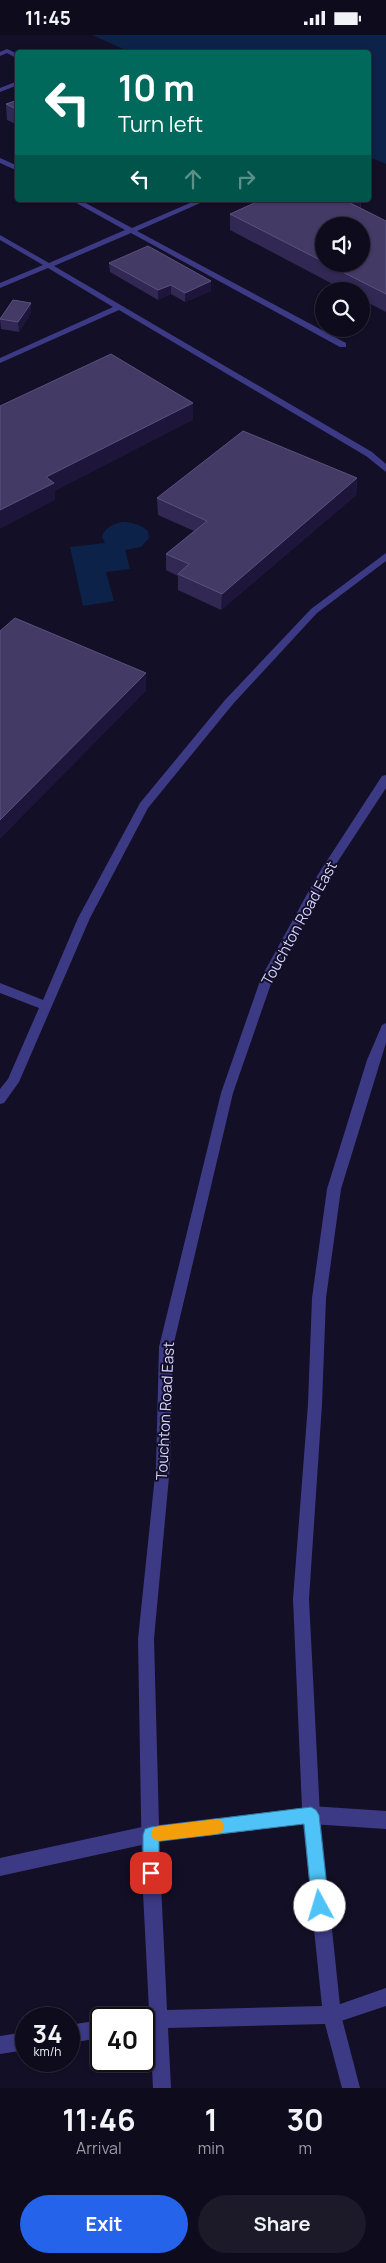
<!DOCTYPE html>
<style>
body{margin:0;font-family:Manrope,sans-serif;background:#1c1929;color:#f1f3f6;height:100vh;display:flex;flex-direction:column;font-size:19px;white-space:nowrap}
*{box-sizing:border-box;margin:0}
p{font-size:16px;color:#9b9ba3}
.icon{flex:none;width:28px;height:28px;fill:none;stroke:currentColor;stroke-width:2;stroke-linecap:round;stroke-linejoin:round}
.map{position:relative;height:2053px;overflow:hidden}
.side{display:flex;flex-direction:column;background:#0e0b1c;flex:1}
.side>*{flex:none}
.guide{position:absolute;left:15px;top:15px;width:356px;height:152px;border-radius:5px;box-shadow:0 1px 4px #0004,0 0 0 1px #2e2b3b;background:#00695c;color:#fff;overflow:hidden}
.fabs{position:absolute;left:315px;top:182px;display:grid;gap:10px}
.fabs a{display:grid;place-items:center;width:55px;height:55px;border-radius:50%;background:#0e0b1c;box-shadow:0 1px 4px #0004,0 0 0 1px #2e2b3b;font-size:25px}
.speed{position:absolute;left:15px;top:1972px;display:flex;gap:10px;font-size:25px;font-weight:700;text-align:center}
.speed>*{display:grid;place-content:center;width:65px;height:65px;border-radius:50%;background:#0e0b1c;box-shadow:0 1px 4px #0004,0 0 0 1px #2e2b3b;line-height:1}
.speed small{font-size:12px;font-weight:400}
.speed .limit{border:2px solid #111;border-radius:8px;background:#fff;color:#111}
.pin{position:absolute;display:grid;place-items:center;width:42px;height:42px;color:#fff;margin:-21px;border-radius:10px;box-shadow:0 2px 8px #0006}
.me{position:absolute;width:55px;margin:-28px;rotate:354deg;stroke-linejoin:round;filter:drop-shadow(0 0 4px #0008)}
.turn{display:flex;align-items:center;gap:18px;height:105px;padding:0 20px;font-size:22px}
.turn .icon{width:65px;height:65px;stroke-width:2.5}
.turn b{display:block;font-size:35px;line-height:42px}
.lanes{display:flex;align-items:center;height:48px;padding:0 20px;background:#0003;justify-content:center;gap:25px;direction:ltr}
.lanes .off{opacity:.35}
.eta{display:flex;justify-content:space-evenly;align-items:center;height:85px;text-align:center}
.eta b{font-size:30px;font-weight:700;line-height:35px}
.primary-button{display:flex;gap:10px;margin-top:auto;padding:10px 20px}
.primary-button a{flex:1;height:58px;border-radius:30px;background:#2563eb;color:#fff;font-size:20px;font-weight:700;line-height:58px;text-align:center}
.primary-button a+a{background:#1c1929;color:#f1f3f6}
.status{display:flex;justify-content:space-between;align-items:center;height:35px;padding:0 25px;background:#0e0b1c;direction:ltr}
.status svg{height:14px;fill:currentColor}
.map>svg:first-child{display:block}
</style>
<div class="status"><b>11:45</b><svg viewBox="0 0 49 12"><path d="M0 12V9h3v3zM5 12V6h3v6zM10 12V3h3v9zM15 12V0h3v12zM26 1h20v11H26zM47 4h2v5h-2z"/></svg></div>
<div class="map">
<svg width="386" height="2053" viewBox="0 0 386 2053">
<rect width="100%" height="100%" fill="#130f26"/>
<path fill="#0c2248" d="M92 0H386V129L369 122V18L130 17Z
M122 487C132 487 140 489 148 496L149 503 141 512 125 515 130 534 106 537 114 566 83 571 70 512 105 508 102 502C105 492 113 489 122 487Z"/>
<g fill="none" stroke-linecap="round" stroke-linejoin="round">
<path fill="#3d3a85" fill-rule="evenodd" d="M7 14 18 19V24L7 18 0 21V17Z
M18 46V50L0 57V53Z
M0 123 18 131V136L0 128Z
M71 165H80L132 193 197 165H207L137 196 346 308V312H340L131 198 54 231 372 417 386 429V437L366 421 119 275 0 328V323L113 272 48 233 0 253V248L43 230 0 205V200L49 228 125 195Z
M386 518V526L317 578 233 669 148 773 90 883 19 1047 4 1068 0 1069V1054L8 1044 39 973 0 958V948L43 965 78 883 140 768 225 665 311 574Z
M311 1771 386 1776V1794L311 1789 305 1786 302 1780 305 1774Z
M151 1790 157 1793 160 1799 157 1805 151 1808 0 1841V1823Z
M386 1953V1971L332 1989 326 1986 323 1980 326 1974Z
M159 1975 165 1978 168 1984 165 1990 144 1996V1984H136L138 1981Z
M101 1985V2003L69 2008V1990Z
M26 1997V2015L0 2019V2001Z"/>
<path fill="#3d3a85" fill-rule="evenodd" d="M386 740V753L325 846 273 943 233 1058 173 1312 170 1431 154 1604 159 1790 302 1773 293 1564 308 1369 312 1263 327 1154 367 1025 382 990 386 988V1008L341 1154 326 1263 322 1369 309 1564 320 1780 341 1980 360 2053H342L325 1989 168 1993 171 2053H153L142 1838 138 1604 156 1431 159 1312 221 1058 261 943 317 841 382 741ZM303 1789 322 1971 167 1975 159 1807Z"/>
</g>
<path fill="#312854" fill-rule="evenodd" d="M18 65V90L7 85 6 69Z
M261 165H361V173L386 186V277L361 264V256H346L230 195V179ZM324 191 361 229H324Z
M109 228 211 246V256L185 267 171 259 158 265 110 237Z
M31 278 19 297 1 294 0 284Z
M357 443 356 460 221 575 178 555V541L166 535V519L194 496 158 480 157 463Z"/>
<path fill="#1d163a" d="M352 165H361L360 177 348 167Z
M211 246V256L185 267V258Z
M171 250V259L158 265V255Z
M31 268V278L19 297 18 287Z
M193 368V385L55 456V465L0 494V475L46 442Z
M357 443 356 460 221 575 222 559Z
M146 638V656L0 804V785Z"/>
<path fill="#433a66" stroke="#5a527e" d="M18 65V75L6 69Z
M261 165H352L348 167 386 186V259L327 229H361V191H324V227L230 179Z
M148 211 211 246 185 258 171 250 158 255 109 228Z
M13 265 31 268 18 287 0 284Z
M111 319 193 368 46 442 54 448 0 475V371Z
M243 396 357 443 222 559 178 539 189 529 166 519 207 486 157 463Z
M15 583 146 638 0 785V596Z"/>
<path fill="#4fc3f7" stroke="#337fa1" d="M311 1772 316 1775 319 1780 329 1871 326 1877 320 1879 315 1877 312 1871 304 1789 159 1806V1838L157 1844 151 1846 146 1844 143 1838V1800L145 1794 151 1792Z"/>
<path fill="#f59e0b" d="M217 1784 222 1786 224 1792 222 1797 217 1799 159 1806 153 1804 151 1799 153 1793 159 1791Z"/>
<g text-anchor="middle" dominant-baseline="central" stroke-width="4" stroke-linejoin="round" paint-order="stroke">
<g font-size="15" fill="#d9d4ff" stroke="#130f26">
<text transform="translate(299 888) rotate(-61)">Touchton Road East</text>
<text transform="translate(165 1376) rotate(-87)">Touchton Road East</text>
</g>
</g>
</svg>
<div class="fabs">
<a><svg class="icon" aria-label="sound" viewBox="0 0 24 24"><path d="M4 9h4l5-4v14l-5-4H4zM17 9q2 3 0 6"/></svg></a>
<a><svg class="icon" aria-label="search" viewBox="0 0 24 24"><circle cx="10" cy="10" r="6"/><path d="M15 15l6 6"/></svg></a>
</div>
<div class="speed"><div>34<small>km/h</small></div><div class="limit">40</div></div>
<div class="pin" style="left:151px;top:1838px;background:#d93025"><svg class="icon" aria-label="arrive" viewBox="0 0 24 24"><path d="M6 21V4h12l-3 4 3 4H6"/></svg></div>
<svg class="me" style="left:320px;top:1871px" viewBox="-20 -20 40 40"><circle r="19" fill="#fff"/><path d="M0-13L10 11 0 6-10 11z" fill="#4fc3f7"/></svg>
<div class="guide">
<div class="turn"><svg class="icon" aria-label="left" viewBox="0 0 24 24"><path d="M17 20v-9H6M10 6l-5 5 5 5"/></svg><div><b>10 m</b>Turn left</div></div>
<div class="lanes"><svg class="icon" aria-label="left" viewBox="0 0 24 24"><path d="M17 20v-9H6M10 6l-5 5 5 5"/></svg><svg class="icon off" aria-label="ahead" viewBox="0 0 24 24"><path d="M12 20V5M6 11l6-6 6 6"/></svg><svg class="icon off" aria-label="right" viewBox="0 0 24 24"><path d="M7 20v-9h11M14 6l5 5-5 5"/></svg></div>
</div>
</div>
<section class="side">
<div class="eta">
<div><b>11:46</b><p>Arrival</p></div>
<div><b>1</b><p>min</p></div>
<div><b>30</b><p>m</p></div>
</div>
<div class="primary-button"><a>Exit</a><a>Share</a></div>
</section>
